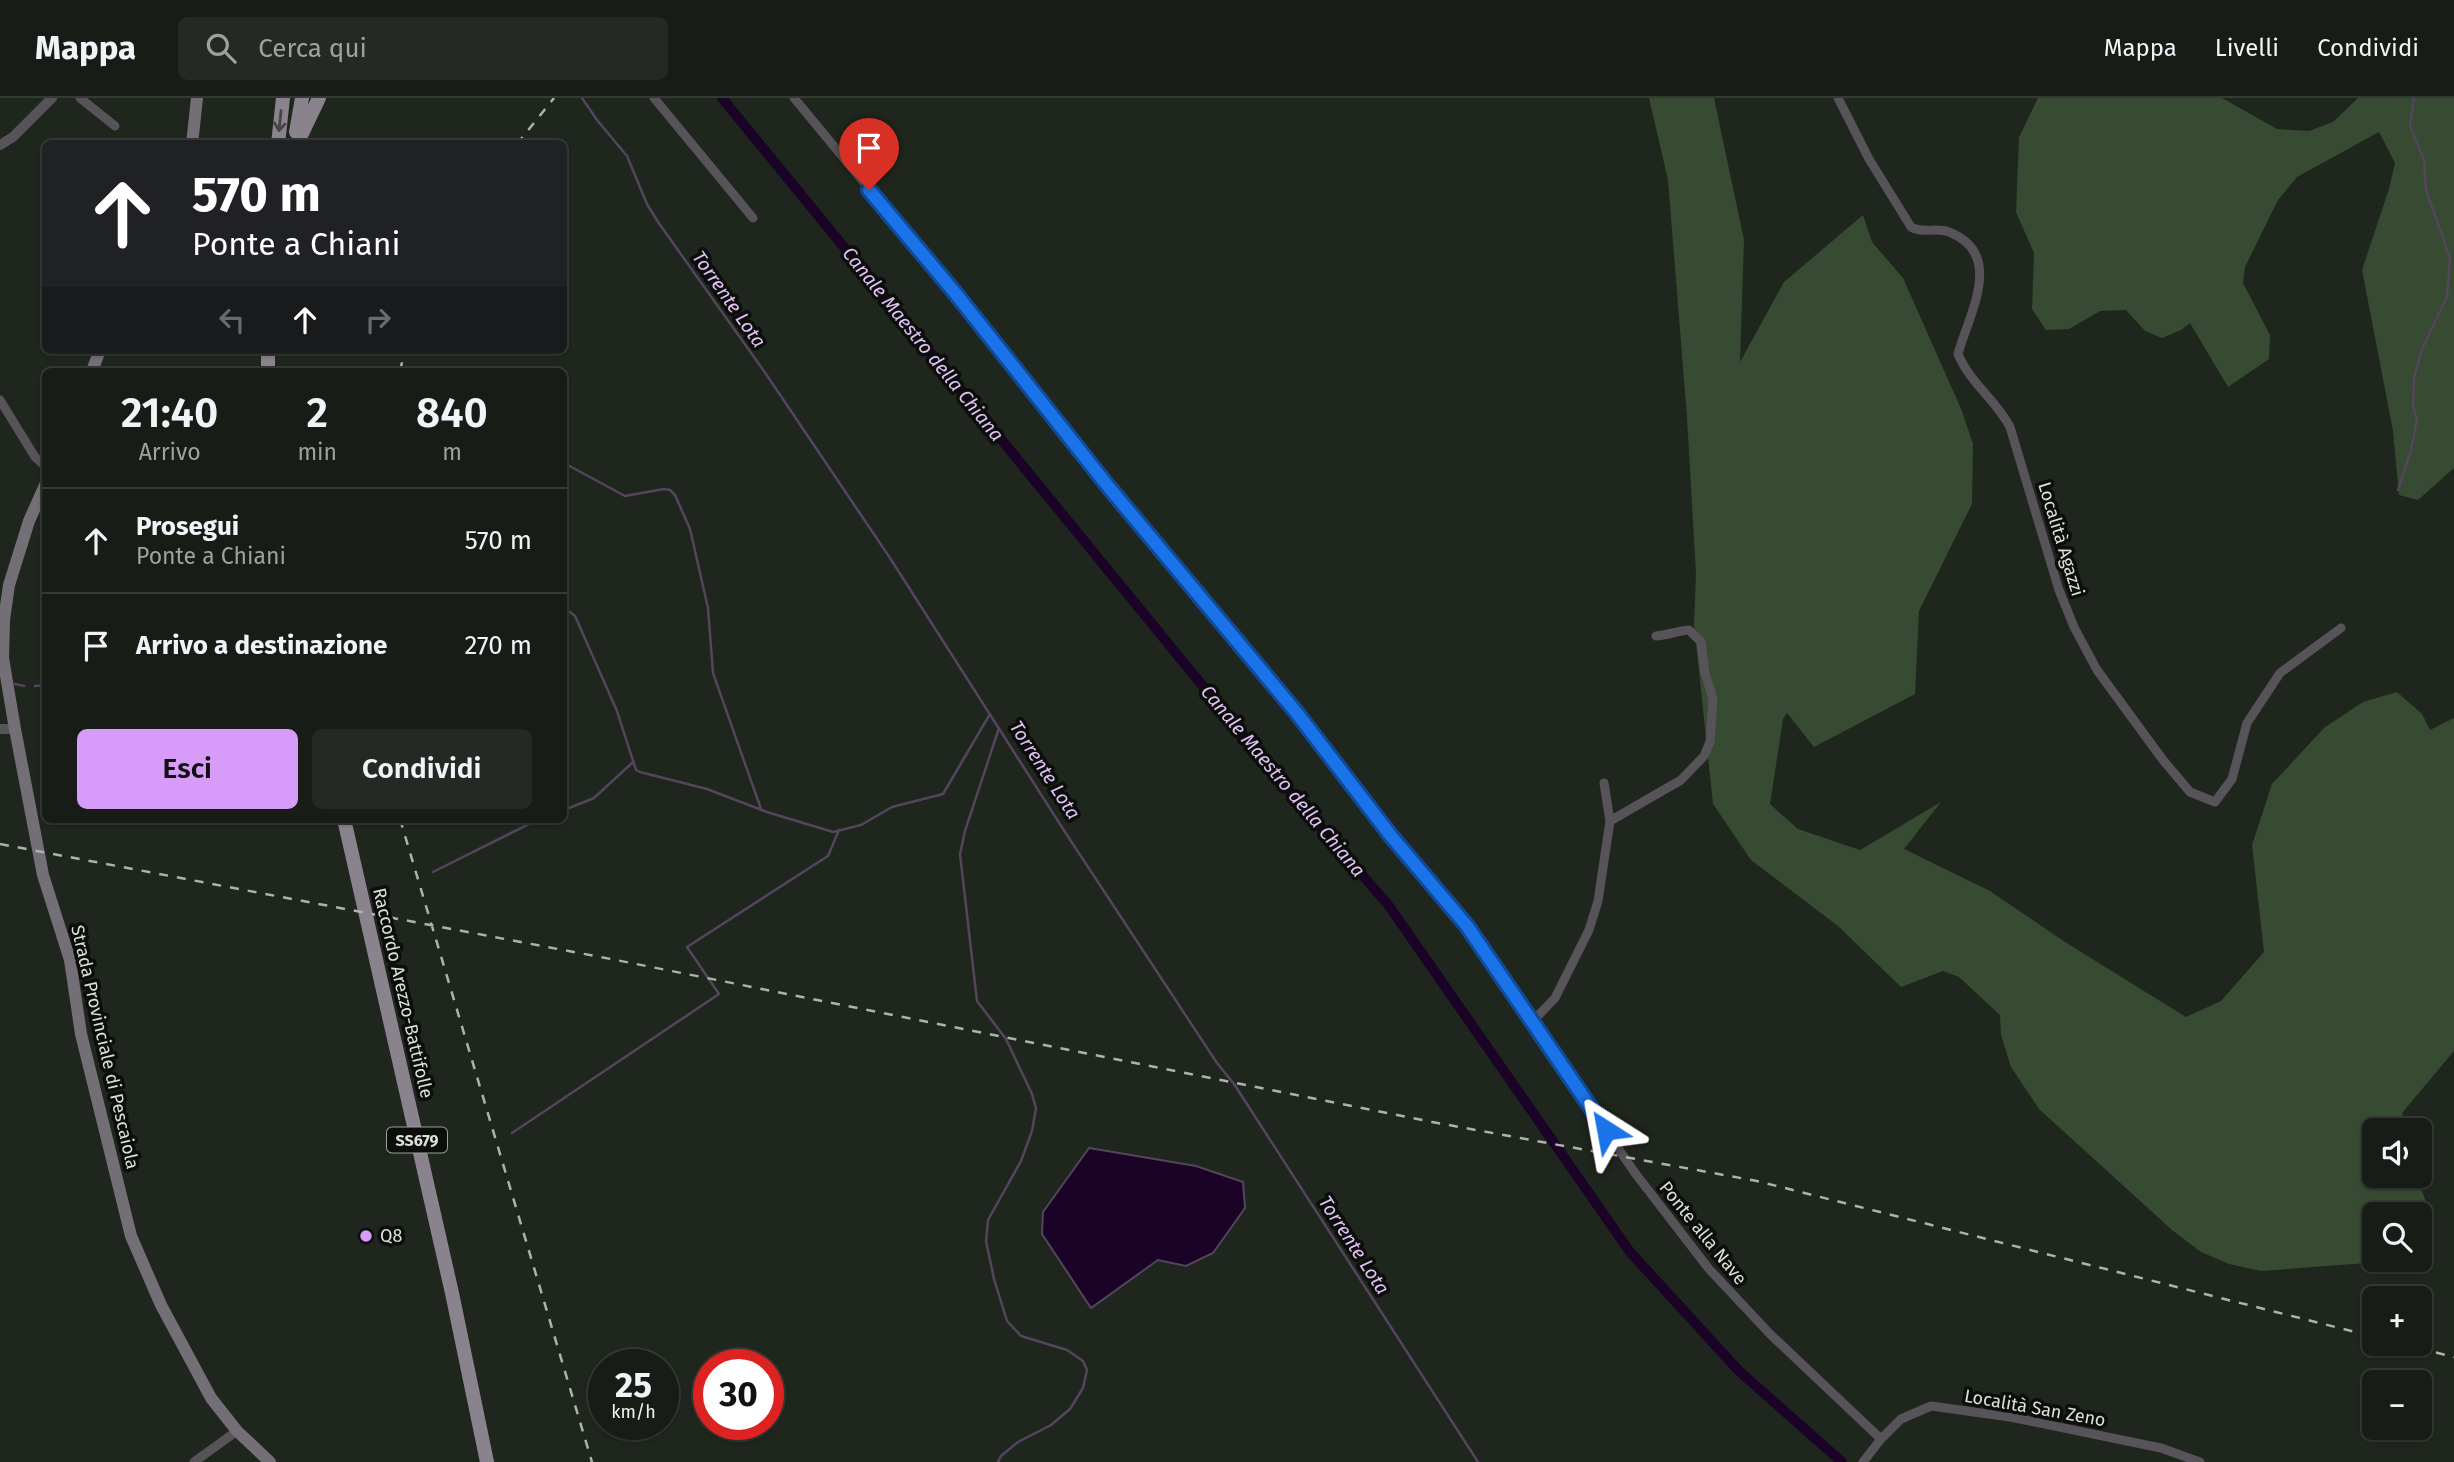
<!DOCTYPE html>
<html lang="it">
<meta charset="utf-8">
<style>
body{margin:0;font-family:"Fira Sans",sans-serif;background:#242923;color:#f1f3f6;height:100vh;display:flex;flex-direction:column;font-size:26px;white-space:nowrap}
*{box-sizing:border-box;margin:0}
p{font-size:23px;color:#9ea1a1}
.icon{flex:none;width:38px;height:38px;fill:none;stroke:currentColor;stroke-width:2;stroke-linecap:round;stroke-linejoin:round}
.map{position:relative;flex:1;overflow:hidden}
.drawer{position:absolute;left:42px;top:270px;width:525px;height:455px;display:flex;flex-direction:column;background:#171c16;border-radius:10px;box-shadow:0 2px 5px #0004,0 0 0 2px #363a35}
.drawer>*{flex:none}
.top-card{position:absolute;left:42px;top:42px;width:525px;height:214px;border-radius:10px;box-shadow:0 2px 5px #0004,0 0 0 2px #363a35;background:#202124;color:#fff;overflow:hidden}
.tools{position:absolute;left:2362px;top:1020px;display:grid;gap:14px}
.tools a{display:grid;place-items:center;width:70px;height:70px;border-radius:10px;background:#171c16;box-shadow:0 2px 5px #0004,0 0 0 2px #363a35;font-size:35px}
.speed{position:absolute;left:588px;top:1251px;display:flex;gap:14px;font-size:35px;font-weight:700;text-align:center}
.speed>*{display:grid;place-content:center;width:91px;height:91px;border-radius:50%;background:#171c16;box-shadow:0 2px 5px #0004,0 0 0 2px #363a35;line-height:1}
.speed small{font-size:18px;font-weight:400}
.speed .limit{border:10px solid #d22;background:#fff;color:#111}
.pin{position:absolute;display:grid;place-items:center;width:60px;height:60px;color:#fff;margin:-72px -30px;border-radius:50% 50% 50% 0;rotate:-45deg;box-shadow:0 0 7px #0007}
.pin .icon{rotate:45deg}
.me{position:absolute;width:77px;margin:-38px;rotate:326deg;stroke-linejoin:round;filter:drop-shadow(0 0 5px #0008)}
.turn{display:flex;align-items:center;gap:24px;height:147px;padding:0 35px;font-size:32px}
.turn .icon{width:91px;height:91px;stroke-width:2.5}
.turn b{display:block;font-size:49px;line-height:60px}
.lanes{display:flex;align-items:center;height:66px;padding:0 35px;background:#0003;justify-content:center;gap:35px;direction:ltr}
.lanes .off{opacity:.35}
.eta{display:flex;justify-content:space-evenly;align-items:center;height:119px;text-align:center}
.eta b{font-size:42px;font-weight:600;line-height:49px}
.cta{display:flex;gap:14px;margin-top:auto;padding:14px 35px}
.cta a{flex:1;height:80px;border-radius:10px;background:#d79bf9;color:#111;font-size:28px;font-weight:600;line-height:80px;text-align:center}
.cta a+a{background:#242923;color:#f1f3f6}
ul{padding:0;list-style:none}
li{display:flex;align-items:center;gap:21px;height:105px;padding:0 35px;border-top:2px solid #363a35}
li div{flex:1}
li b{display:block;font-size:26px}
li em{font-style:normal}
header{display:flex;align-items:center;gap:42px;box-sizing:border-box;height:98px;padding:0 35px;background:#171c16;border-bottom:2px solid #363a35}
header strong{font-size:33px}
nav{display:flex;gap:38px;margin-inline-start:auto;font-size:24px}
.search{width:490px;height:63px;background:#242923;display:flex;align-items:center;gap:18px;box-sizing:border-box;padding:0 24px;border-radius:10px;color:#9ea1a1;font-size:26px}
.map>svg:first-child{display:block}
</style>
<header>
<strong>Mappa</strong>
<div class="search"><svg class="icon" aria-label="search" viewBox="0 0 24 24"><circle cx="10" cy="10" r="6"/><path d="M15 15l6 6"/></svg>Cerca qui</div>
<nav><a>Mappa</a><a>Livelli</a><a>Condividi</a></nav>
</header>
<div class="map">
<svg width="2454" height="1364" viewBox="0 0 2454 1364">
<rect width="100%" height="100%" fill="#1f261d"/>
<path fill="#374b32" d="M1649 0H1714L1744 142 1740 264 1784 184 1863 117 1872 144 1903 180 1962 313 1973 346 1972 406 1919 513 1915 596 1814 649 1787 615 1783 621 1770 706 1798 731 1860 752 1941 704 1904 751 1990 793 2065 844 2186 919 2221 903 2264 854 2252 747 2272 686 2324 630 2363 604 2397 594 2422 616 2430 632 2454 620V953L2402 1015 2406 1032H2375V1078H2416L2430 1114 2420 1135V1116H2375V1162H2407L2261 1173 2229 1166 2201 1154 2172 1132 2039 1011 2011 969 2001 937 2000 917 1959 879 1943 873 1901 889 1838 828 1751 762 1713 706 1694 526 1696 476 1687 319 1668 82Z
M2038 0H2222L2277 31 2309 33 2333 24 2358 0H2454V370L2418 402 2399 397 2393 333 2362 172 2389 91 2395 65 2379 34 2297 79 2278 102 2245 169 2243 185 2270 237 2269 261 2228 289 2190 225 2181 232 2162 240 2145 233 2126 212 2100 213 2069 231 2046 232 2032 211 2034 155 2016 114 2019 39Z"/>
<path fill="#1a0326" stroke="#54455c" stroke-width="2" d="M1089 1050 1196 1068 1243 1084 1245 1110 1213 1155 1186 1168 1158 1162 1091 1210 1042 1136 1043 1114Z"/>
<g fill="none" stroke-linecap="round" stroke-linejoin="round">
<path stroke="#54455c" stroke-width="2.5" d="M582 0 597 22 627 58 647 106 658 124 766 276 890 460 1065 734 1217 965 1234 986 1478 1364
M564 365 625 398 664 391 670 392 675 397 690 431 708 510 713 575 761 711
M2398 392 2411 352 2417 322 2413 307 2414 280 2422 251 2447 199 2450 160 2426 92 2424 62 2410 28 2414 0
M564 515 570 514 575 518 617 613 636 672 640 674 707 691 767 714 833 734 861 727 892 709 943 696 990 616
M15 586 24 588
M35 588 46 587
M564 712 594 700 633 664
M433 774 539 721
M512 1035 719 896 687 849 828 758 839 732
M998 1364 1001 1358 1018 1344 1051 1327 1070 1311 1083 1290 1087 1272 1083 1263 1067 1252 1021 1238 1007 1223 994 1181 986 1143 988 1122 1021 1063 1032 1033 1036 1010 1032 996 1006 941 977 903 960 756 965 733 999 630"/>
<path stroke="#1a0326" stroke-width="10" d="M722 0 1274 675 1389 808 1630 1154 1739 1273 1842 1364"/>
<path stroke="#575459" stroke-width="9" d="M80 0 115 28
M654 0 753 120
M794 0 956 196 1107 387 1296 614 1391 738 1467 828 1635 1075 1709 1171 1770 1236 1881 1341
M1838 0 1869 61 1911 129C1921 136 1936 129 1949 134 2006 156 1968 218 1958 256 1970 285 1996 302 2010 329L2059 492 2074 529 2097 572 2163 662 2190 694 2215 704 2232 681 2247 625 2280 575 2341 530
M0 302 35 359 46 369
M1610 723 1681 682 1704 658 1710 644 1713 601 1705 575 1701 544 1689 532C1677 533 1668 537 1656 538
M1533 923 1555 900 1589 832 1598 803 1610 723 1604 685
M194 1364 237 1333
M1863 1364 1881 1341 1901 1321 1931 1308 2010 1319 2161 1350 2200 1364"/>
<path stroke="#575459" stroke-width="10" d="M0 47 13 39 52 0
M0 631H15"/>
<path stroke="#746f77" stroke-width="12" d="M192 46 197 0
M92 273 100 252
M46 385 29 423 9 487 4 522 3 560 15 631 43 777 70 862 81 936 131 1138 161 1207 211 1300 237 1333 270 1364"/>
<path stroke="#8a838e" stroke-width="14" d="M296 34 302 0
M278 46 283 0
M297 46 319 0
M268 273V252
M344 721 452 1195 487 1364"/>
<path stroke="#adb3ab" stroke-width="2.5" stroke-dasharray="9 9" stroke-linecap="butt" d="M517 46 554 0
M400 273 405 252
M400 721 592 1364
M0 746 611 861 1432 1024 1757 1083 2375 1239
M2401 1246 2454 1259"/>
</g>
<defs><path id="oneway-shaft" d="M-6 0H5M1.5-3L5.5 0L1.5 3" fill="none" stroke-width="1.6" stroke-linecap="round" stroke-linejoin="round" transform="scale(1.75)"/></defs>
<use stroke="#444345" href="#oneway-shaft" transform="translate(280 23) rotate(96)"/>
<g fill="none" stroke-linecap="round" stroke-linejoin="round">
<g stroke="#114b97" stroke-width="18">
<path id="route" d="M869 92 956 196 1107 387 1296 614 1391 738 1467 828 1606 1032"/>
</g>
<use href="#route" stroke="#1a73e8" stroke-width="12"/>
</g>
<circle fill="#d79bf9" stroke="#0b0e0a" stroke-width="2.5" cx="366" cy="1138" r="7"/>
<g text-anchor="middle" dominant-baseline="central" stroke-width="7" stroke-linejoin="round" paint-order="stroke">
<rect fill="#0b0e0a" stroke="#9da19b" stroke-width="2" x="387" y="1029.5" width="60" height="25" rx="5"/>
<g font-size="16" font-weight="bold" fill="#dbe0d9">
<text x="417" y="1042">SS679</text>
</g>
<g font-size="18" fill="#dbe0d9" stroke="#0b0e0a">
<text transform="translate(2061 441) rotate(73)">Località Agazzi</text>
<text transform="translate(403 895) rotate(77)">Raccordo Arezzo-Battifolle</text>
<text transform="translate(105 949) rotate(77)">Strada Provinciale di Pescaiola</text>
<text transform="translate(1703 1135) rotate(51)">Ponte alla Nave</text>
<text transform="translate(2035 1310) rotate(10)">Località San Zeno</text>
</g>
<g font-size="18" fill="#dbe0d9" stroke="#0b0e0a" text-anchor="start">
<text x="380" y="1138">Q8</text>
</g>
<g font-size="19" font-style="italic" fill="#e3c2f8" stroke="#0b0e0a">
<text transform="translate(729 201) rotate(55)">Torrente Lota</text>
<text transform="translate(923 246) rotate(51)">Canale Maestro della Chiana</text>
<text transform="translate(1045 672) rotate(57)">Torrente Lota</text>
<text transform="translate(1283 683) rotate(50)">Canale Maestro della Chiana</text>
<text transform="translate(1354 1147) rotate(57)">Torrente Lota</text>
</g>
</g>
</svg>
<div class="tools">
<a><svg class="icon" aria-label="sound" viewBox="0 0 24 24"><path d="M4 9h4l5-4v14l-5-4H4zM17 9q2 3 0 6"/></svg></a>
<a><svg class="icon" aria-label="search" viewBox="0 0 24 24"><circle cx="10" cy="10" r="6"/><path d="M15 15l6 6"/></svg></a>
<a>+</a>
<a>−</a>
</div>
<div class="speed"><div>25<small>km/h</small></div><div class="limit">30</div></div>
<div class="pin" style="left:869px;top:92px;background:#d93025"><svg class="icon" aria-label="arrive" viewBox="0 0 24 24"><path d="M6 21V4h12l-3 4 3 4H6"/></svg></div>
<svg class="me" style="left:1606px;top:1032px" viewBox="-20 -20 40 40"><path d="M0-17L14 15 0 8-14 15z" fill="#1a73e8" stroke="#fff" stroke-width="4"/></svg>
<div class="top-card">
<div class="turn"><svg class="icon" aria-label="ahead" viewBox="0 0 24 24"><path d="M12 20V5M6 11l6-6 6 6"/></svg><div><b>570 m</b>Ponte a Chiani</div></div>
<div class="lanes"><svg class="icon off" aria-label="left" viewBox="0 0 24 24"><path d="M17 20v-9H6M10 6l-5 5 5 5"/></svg><svg class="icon" aria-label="ahead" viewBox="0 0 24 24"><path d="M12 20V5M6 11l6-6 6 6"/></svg><svg class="icon off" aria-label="right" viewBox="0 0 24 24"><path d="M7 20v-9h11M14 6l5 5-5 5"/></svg></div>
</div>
<section class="drawer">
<div class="eta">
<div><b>21:40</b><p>Arrivo</p></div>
<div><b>2</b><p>min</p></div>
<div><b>840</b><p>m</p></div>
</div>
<ul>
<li><svg class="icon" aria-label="ahead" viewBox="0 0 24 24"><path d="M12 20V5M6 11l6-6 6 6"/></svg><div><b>Prosegui</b><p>Ponte a Chiani</p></div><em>570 m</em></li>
<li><svg class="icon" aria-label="arrive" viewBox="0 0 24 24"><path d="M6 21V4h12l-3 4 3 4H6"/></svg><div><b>Arrivo a destinazione</b></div><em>270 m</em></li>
</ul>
<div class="cta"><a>Esci</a><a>Condividi</a></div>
</section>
</div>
